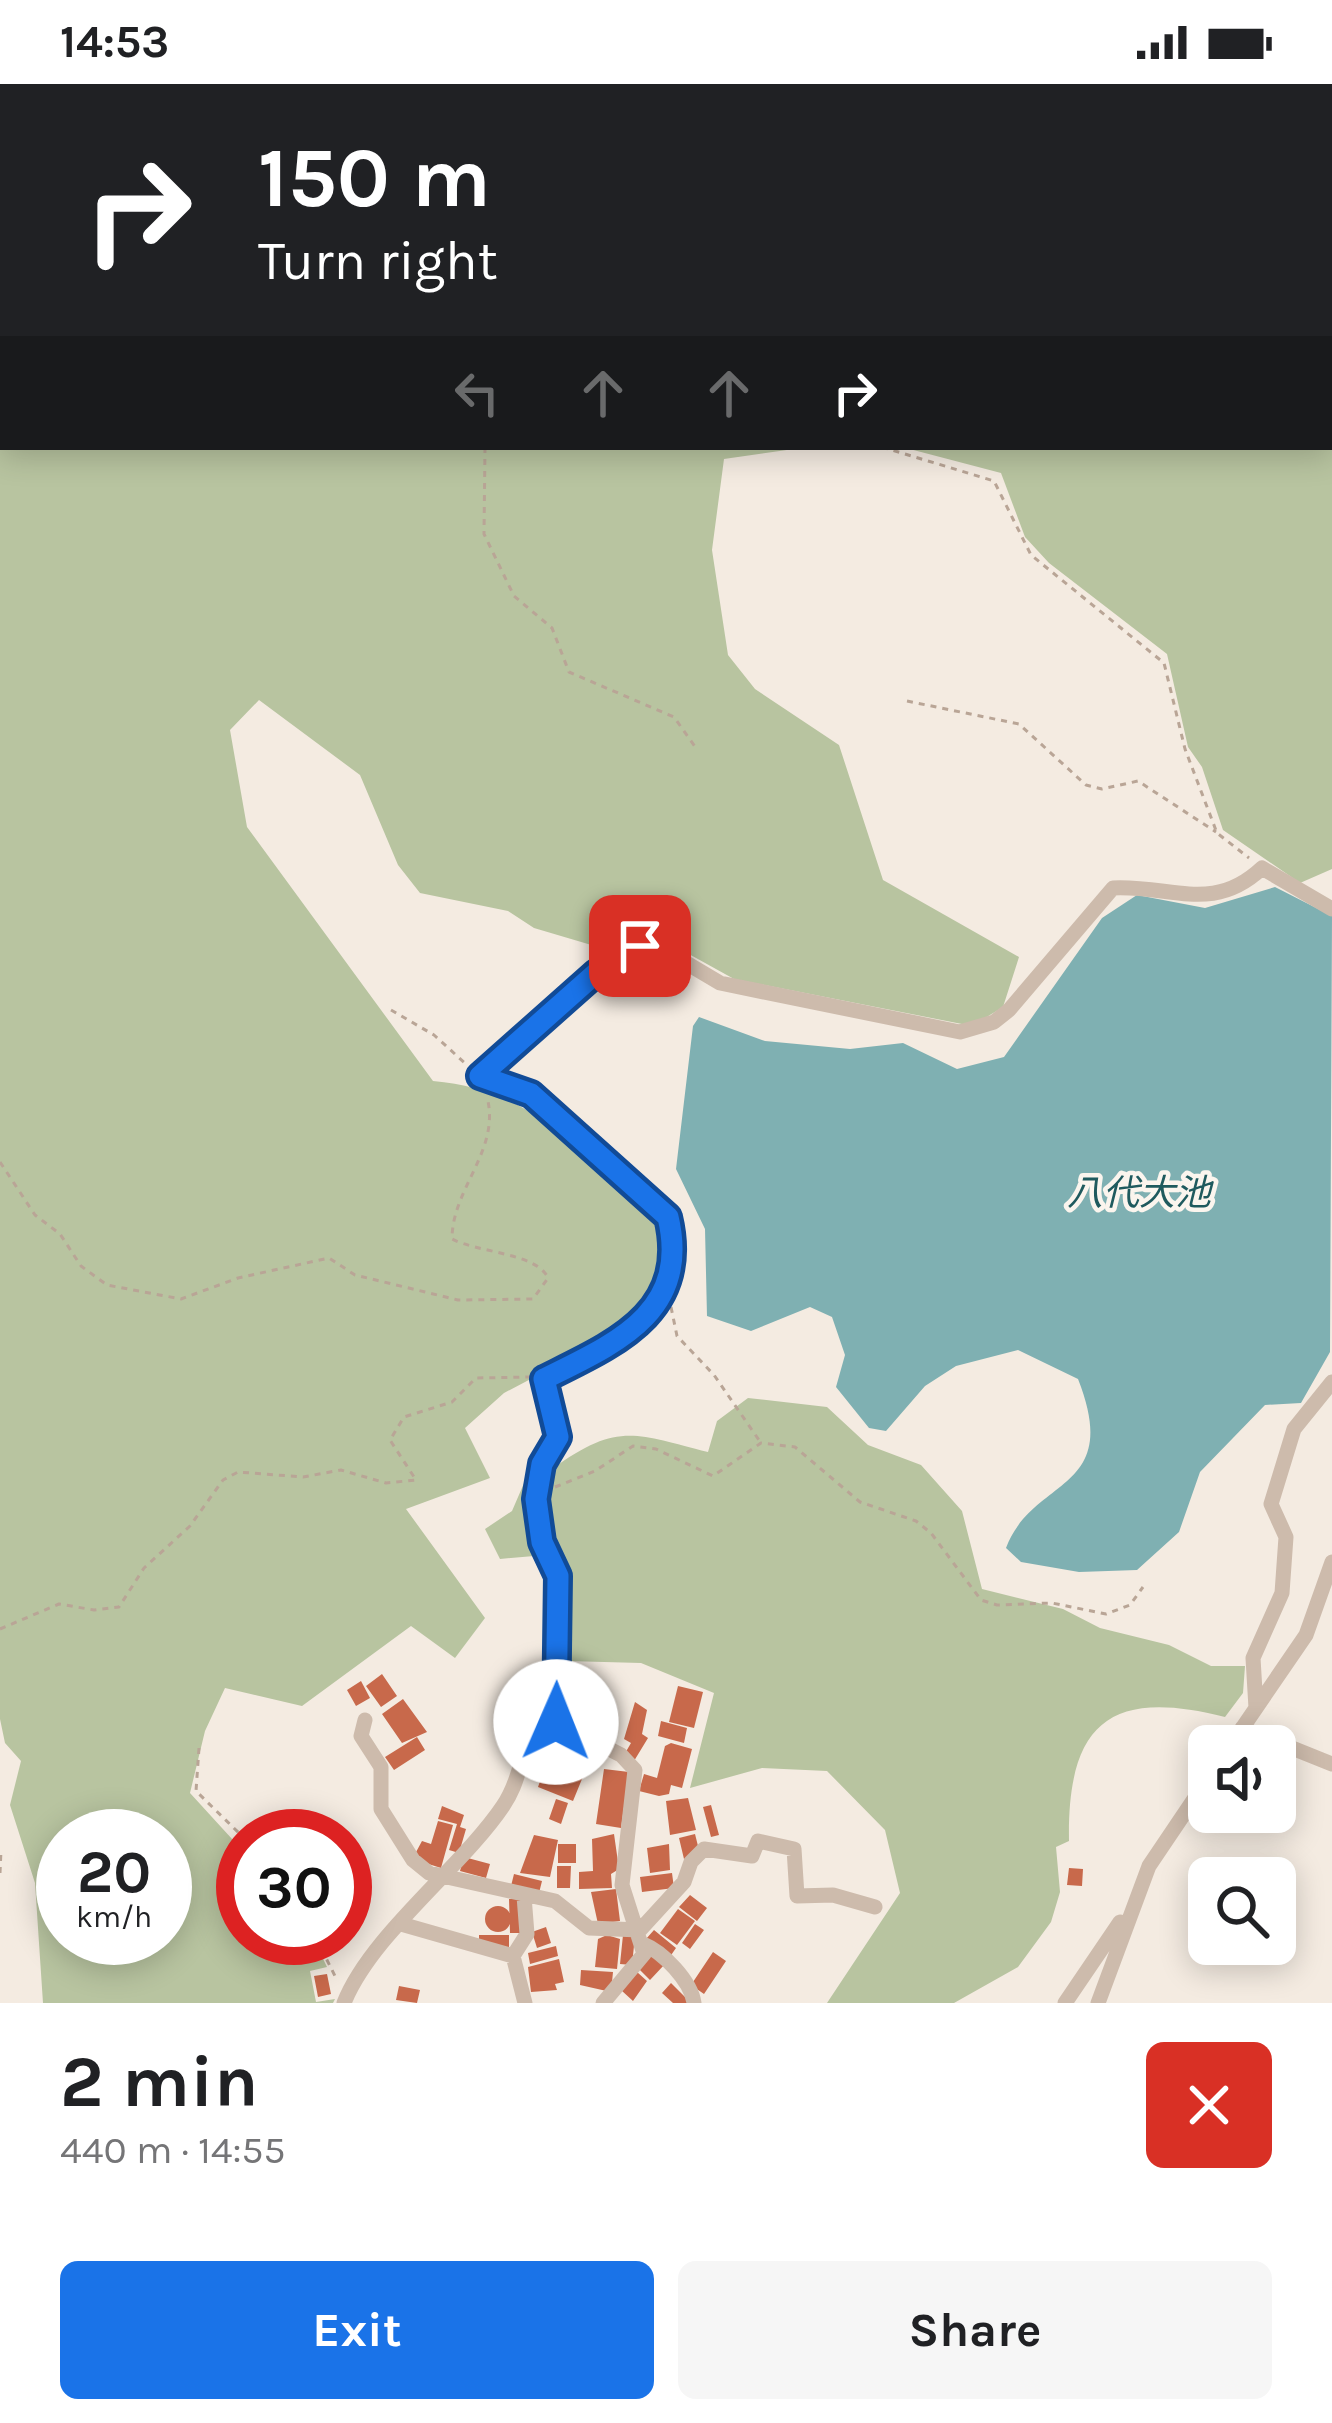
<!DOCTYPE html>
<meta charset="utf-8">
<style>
body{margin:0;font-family:Karla,"Noto Sans JP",sans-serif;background:#f6f6f6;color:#202124;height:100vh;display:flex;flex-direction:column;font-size:45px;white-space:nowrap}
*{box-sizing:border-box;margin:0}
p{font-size:39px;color:#757577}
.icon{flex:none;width:66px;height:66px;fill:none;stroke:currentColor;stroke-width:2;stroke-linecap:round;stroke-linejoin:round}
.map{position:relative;height:1919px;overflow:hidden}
.sheet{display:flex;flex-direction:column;background:#fff;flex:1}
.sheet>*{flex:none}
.hud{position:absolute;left:0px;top:0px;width:1332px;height:366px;box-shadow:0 6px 30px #0003;background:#202124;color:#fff;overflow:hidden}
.tools{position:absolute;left:1188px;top:1641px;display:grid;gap:24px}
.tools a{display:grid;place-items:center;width:108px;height:108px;border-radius:18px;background:#fff;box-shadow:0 6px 30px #0003;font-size:60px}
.speed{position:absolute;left:36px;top:1725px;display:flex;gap:24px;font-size:60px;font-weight:700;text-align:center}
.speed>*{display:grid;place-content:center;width:156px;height:156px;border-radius:50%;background:#fff;box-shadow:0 6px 30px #0003;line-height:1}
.speed small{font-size:30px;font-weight:400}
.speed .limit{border:18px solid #d22;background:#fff;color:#111}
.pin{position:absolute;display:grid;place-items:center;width:102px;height:102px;color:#fff;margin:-51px;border-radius:24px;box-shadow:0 6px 18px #0006}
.me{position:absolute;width:132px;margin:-66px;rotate:1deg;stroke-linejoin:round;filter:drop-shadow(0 0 9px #0008)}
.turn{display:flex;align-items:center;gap:42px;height:252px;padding:0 60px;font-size:54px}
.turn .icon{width:156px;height:156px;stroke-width:2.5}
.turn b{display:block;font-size:84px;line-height:102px}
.lanes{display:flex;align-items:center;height:114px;padding:0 60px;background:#0003;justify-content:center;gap:60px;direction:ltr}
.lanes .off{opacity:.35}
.round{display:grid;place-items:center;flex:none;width:126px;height:126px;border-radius:18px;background:#f6f6f6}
.headline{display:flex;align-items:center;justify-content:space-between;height:204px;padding:0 60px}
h1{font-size:72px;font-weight:700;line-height:90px}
.action{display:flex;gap:24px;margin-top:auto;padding:24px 60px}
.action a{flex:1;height:138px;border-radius:18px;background:#1a73e8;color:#fff;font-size:48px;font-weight:700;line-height:138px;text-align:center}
.action a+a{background:#f6f6f6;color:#202124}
.status{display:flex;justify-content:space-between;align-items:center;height:84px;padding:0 60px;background:#fff;direction:ltr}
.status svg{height:33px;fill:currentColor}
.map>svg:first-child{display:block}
</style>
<div class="status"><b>14:53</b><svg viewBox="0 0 49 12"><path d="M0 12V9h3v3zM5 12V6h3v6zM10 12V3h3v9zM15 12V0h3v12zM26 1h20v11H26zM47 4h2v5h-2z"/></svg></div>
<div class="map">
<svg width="1332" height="1919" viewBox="0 0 1332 1919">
<rect width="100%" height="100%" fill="#f4ebe1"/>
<path fill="#b8c4a0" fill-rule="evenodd" d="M0 0H1332V785L1300 799 1223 746 1202 683 1188 663 1167 570 1049 479 1025 453 1001 389 902 363H1329V3H3V363H808L724 375 712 466 728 571 755 605 839 661 883 796 1019 873 1003 923 972 942 734 895 678 864 646 856 615 868 534 844 508 827 420 809 398 781 360 691 259 616 230 646 247 743 433 997C537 1006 579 1069 653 1133L663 1152 660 1191 631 1242 504 1309 465 1344 490 1394 406 1425 485 1534 455 1574 411 1542 302 1622 225 1604 205 1647 190 1709 243 1767V1854H313L327 1883 310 1887 316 1918 335 1915 333 1919H43L35 1799 10 1721 21 1677 5 1659 0 1635ZM63 1752H165V1854H63Z
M748 1314 827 1323 868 1361 921 1381 962 1427 982 1505 1063 1525 1100 1544 1169 1561 1211 1582H1245L1243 1609 1225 1633C1111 1604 1067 1638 1069 1757L1056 1763 1060 1808 1051 1838 1018 1883 954 1919H827L900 1809 885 1746 827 1687 762 1684 690 1704 714 1609 641 1579 567 1577 564 1491 534 1472 500 1475 485 1445 512 1427 531 1383 552 1385C617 1338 634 1349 708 1368L717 1337Z"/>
<path fill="#7fb0b2" d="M1275 803 1332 832 1330 1268 1301 1319 1265 1321 1200 1388 1179 1448 1137 1486 1079 1488 1021 1478 1006 1464C1033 1392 1123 1409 1078 1295L1018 1266 956 1282 925 1302 886 1347 869 1344 836 1303 845 1271 832 1233 810 1223 751 1247 707 1232 705 1145 676 1085 693 942 699 933 765 957 850 965 903 959 957 985 1004 973 1102 834 1137 811 1205 824Z"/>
<path fill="#c8694b" d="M382 1590 397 1612 381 1623 366 1602Z
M361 1597 370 1614 356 1622 347 1606Z
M678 1602 703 1608 694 1644 669 1638Z
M403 1615 427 1648 402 1659 382 1630Z
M635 1618 647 1626 642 1650 648 1654 634 1677 624 1671 631 1659 624 1655Z
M661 1637 687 1644 684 1659 658 1652Z
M417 1653 425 1666 394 1686 385 1673Z
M671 1659 692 1665 682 1704 671 1701 669 1710 659 1712 639 1707 644 1690 657 1694 665 1662Z
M567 1663 591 1673 573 1717 538 1703 543 1689 554 1694Z
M604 1685 629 1688 621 1744 596 1740Z
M688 1714 696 1746 670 1751 666 1717Z
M556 1715 568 1719 561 1740 549 1735Z
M711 1721 719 1751 711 1753 703 1723Z
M442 1722 464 1731 460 1743 466 1745 459 1769 449 1766 457 1740 438 1735Z
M438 1737 453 1741 441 1784 416 1776 415 1770 422 1757 431 1760Z
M614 1750 619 1785 611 1790 612 1804 579 1805V1788L593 1787 592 1755Z
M695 1750 699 1766 684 1775 679 1754Z
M534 1751 558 1756 550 1793 520 1789Z
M558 1760H576V1779H558Z
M669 1760 670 1786 650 1789 647 1764Z
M464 1773 490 1780 486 1794 460 1787Z
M557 1782H571L570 1804H557Z
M1069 1784 1083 1785 1082 1802 1067 1801Z
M672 1789 674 1804 642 1808 640 1793Z
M514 1790 542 1797 538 1813 510 1806Z
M616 1805 620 1837 598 1840 591 1808Z
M690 1811 707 1824 697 1837 679 1823Z
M509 1815H521L522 1849H510Z
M485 1835a13 13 0 1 1 26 0a13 13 0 1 1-26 0Z
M678 1825 695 1837 677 1861 660 1849Z
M695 1840 704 1846 690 1865 682 1859Z
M546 1843 551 1859 537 1864 532 1848Z
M654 1846 676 1864 669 1874 646 1855Z
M479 1851H509V1864H479Z
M607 1851 620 1855 617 1885 595 1883 598 1855Z
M623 1851 635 1852 632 1881 620 1880Z
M556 1862 558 1872 530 1880 528 1869Z
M713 1868 726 1877 704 1910 691 1901Z
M654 1869 665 1880 650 1896 639 1885Z
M559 1875 564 1898 555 1900 557 1906 531 1908 528 1883Z
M581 1886 613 1888 611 1908 580 1901Z
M637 1888 647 1897 633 1917 621 1906Z
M327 1890 331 1910 318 1913 314 1892Z
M671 1899 689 1917 687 1919H673L662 1909Z
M399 1902 420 1906 417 1919 396 1916Z"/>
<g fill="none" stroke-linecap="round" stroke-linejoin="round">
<path stroke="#b9a596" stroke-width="3" stroke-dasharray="6 6" stroke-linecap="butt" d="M629 0V3
M0 234 3 235
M485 363 484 450 514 512 552 544 569 588 674 633 696 664
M882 363 994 397 1031 471 1164 579 1185 665 1217 749 1249 774
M907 617 1019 640 1086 701 1102 705 1138 697 1216 748
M391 926 434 951 467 981
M0 1078 35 1131 60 1150 81 1182 107 1201 181 1215 238 1194 329 1174 355 1191 458 1216 533 1215 548 1194C537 1169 479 1169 452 1155 452 1104 501 1066 487 1013
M671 1223 677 1252 714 1291 761 1359
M555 1403 595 1387 633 1362 656 1365 713 1392 761 1359 795 1363 860 1418 916 1437 931 1449 981 1516 997 1521 1052 1519 1106 1530 1130 1521 1143 1503
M0 1545 59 1520 94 1526 119 1523 144 1484 190 1442 223 1396 238 1388 303 1393 341 1386 386 1399 416 1396 390 1356 404 1333 452 1318 476 1294 531 1293
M199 1664 196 1707 243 1753
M0 1789 1 1766
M316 1854 337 1896"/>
<path stroke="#cdbbac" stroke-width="15" d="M1256 1624 1253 1574 1282 1509 1286 1453 1271 1420 1294 1345 1332 1298
M365 1636 361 1652 381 1683V1725L413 1776 429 1789 555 1817 589 1844 640 1846 684 1798 691 1778 704 1765 752 1772 758 1757 794 1765 797 1812 833 1811 875 1823
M556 1638 621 1671 635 1686 622 1801 644 1870 603 1919
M1242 1644 1332 1680
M1230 1662 1306 1551 1332 1478
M401 1840 513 1872 527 1850 524 1812
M643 1860C663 1868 691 1897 694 1919
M513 1872 525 1919
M344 1919C371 1851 462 1783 503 1722 527 1687 513 1662 556 1638L558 1492 542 1458 536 1415 542 1380 558 1353 544 1295C613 1261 692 1228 667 1133L531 1010 480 992 596 889 640 862 666 867 720 899 960 948 994 938 1009 926 1113 804C1172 801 1213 830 1262 784L1332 825
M1065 1919 1120 1838
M1098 1919 1149 1782 1209 1693"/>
</g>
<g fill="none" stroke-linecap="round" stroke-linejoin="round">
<g stroke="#114b97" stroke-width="30">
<path id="route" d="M556 1638 558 1492 542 1458 536 1415 542 1380 558 1353 544 1295C614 1260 691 1229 668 1133L531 1010 480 992 596 889 640 862"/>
</g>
<use href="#route" stroke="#1a73e8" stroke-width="21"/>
</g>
<g text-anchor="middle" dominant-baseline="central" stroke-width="9" stroke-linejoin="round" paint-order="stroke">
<g font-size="36" font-style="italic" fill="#1f5a5e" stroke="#fbf5ee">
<text x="1139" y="1109">八代大池</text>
</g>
</g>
</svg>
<div class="tools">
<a><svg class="icon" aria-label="sound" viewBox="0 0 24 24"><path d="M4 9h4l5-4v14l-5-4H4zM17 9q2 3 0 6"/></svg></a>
<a><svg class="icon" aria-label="search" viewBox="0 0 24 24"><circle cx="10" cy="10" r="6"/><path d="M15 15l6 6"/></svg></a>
</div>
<div class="speed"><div>20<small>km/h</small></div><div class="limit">30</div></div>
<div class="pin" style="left:640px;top:862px;background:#d93025"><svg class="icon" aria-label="arrive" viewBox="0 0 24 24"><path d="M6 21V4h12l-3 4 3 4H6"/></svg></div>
<svg class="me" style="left:556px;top:1638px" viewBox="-20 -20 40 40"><circle r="19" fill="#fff"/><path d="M0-13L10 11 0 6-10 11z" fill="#1a73e8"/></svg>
<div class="hud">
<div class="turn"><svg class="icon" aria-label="right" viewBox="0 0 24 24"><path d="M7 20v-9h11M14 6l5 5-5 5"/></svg><div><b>150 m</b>Turn right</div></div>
<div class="lanes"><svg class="icon off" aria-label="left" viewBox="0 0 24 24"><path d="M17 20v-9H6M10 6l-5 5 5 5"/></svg><svg class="icon off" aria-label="ahead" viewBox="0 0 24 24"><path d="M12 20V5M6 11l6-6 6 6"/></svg><svg class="icon off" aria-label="ahead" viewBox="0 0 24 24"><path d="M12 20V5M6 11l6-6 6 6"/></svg><svg class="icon" aria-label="right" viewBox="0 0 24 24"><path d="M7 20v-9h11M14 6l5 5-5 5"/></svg></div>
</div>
</div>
<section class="sheet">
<div class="headline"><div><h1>2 min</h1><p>440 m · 14:55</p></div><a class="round" style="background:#d93025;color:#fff"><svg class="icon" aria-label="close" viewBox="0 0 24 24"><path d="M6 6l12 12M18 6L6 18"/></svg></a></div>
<div class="action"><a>Exit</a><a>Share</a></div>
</section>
